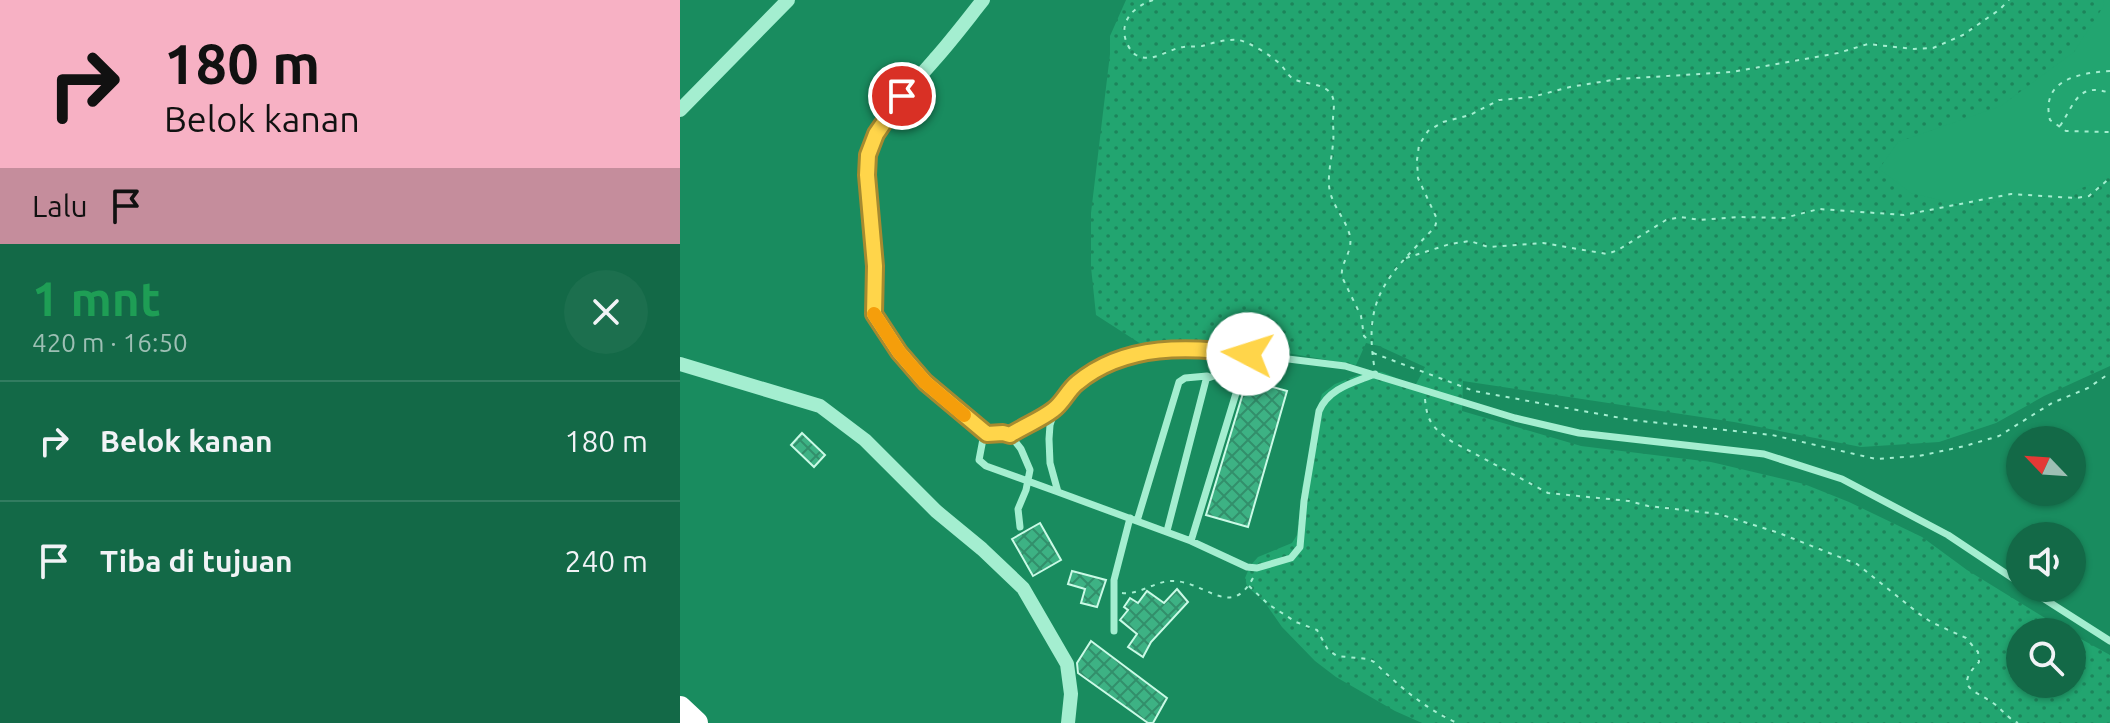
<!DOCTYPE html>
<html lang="id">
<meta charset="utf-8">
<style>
body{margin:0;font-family:Ubuntu,sans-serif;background:#1c6f4e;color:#f1f3f6;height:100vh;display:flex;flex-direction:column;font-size:30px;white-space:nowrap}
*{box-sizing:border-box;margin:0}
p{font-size:26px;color:#9dbfb4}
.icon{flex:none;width:44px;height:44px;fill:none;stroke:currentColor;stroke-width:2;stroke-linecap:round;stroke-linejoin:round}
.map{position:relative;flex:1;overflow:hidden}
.side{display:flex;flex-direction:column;background:#136947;width:680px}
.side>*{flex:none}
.guide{background:#f7b1c4;color:#111;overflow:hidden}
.needle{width:52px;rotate:295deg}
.fabs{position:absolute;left:1326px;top:426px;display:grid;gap:16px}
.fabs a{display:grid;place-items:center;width:80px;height:80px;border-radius:50%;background:#136947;box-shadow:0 2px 6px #0004;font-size:40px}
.pin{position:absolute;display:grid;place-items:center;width:68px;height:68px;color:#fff;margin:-34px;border:4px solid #fff;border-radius:50%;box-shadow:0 2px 8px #0007}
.me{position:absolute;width:88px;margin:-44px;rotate:275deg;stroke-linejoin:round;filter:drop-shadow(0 0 6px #0008)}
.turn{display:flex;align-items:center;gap:28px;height:168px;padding:0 32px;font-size:36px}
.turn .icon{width:104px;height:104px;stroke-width:2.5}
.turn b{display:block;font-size:56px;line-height:68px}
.then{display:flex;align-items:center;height:76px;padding:0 32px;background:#0003;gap:16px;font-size:30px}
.round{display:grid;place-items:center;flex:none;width:84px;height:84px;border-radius:42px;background:#1c6f4e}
.summary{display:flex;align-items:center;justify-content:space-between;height:136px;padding:0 32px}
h1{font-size:48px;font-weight:600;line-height:60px;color:#1e9e55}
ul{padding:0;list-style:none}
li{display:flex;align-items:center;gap:24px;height:120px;padding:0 32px;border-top:2px solid #327c60}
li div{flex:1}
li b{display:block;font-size:30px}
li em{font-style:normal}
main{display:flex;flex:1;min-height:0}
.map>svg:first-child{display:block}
</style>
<main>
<section class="side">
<div class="guide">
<div class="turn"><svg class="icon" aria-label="right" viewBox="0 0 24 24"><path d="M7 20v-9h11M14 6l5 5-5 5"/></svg><div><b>180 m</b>Belok kanan</div></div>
<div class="then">Lalu<svg class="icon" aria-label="arrive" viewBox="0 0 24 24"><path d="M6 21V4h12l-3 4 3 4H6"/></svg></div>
</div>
<div class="summary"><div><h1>1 mnt</h1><p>420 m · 16:50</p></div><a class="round"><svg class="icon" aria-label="close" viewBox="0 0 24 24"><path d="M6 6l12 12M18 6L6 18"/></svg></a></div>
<ul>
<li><svg class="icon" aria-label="right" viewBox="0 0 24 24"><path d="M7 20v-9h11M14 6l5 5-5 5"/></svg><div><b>Belok kanan</b></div><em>180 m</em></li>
<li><svg class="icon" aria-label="arrive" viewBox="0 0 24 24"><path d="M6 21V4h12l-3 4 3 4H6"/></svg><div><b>Tiba di tujuan</b></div><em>240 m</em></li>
</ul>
</section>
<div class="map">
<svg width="1430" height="723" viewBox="0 0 1430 723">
<defs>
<pattern id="grass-dots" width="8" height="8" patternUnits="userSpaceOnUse" patternTransform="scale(2)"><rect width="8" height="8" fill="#22a570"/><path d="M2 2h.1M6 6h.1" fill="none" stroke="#1c855b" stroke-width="1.8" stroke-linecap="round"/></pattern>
<pattern id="building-cross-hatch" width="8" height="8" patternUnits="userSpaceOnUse" patternTransform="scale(2)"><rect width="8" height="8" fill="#3db284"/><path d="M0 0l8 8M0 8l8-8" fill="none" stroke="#328f6b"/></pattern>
</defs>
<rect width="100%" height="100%" fill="#198c5f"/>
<path fill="url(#grass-dots)" d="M446 0H1430V366L1364 396 1316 423 1259 442 1181 447 1054 422 783 381 782 411 901 446 1031 462 1124 484 1169 502 1242 537 1287 570 1388 632H1340V684H1392V634L1430 655V723H742L715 711 656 677 635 661 602 627 586 604 567 586 565 578 570 566 578 557 612 543 617 535 622 488 631 448V431L642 394 655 384 688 371 702 372 735 386 745 367 699 346 686 343 676 365 584 349 461 344 416 315 411 267V213L430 54V36Z"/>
<path fill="#22a570" d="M1424 0H1430V177L1381 196 1280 205 1231 193 1199 169 1218 142 1321 106 1394 52 1423 7Z"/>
<path fill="url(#building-cross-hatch)" stroke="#cafae6" stroke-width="2" d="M567 380 607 391 568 527 526 515Z
M122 433 145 455 134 467 111 445Z
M360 523 381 560 353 576 332 539Z
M392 571 426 580 417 607 401 603 405 589 388 584Z
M497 589 508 602 471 642 463 657 448 647 457 634 440 620 448 610 444 607 450 598 458 603 467 591 484 603Z
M411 641 487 698 473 723H468L398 673 397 663Z"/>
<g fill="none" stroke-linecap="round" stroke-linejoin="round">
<path stroke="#a4eed0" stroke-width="2" stroke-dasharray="4 6" stroke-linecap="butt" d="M473 0C455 6 439 20 446 41 448 46 451 52 456 55 472 64 488 49 503 47 509 46 515 47 522 46 533 43 545 39 558 40 568 41 593 57 600 64 605 69 607 74 612 78 623 85 643 82 651 94 656 101 653 111 653 119 653 127 654 135 653 143 652 157 648 172 649 186 651 205 666 219 670 236 673 253 660 262 662 277L681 316 684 336 690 342
M1430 71C1400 73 1360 79 1370 120L1386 131 1430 132
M1380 126C1395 103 1398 82 1430 93
M726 258 770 244 790 241 808 247 863 243 927 254 938 250 986 220 1001 217 1020 220 1059 217 1104 218 1139 209 1224 215 1331 194 1396 198 1409 196 1430 178
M693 353 794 391 952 420 1092 435 1196 459 1239 456 1285 446 1319 436 1372 403 1408 388 1430 373
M694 365C683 295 710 274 755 227L757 219 738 178 737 160 739 145 748 131 763 122 790 115 819 100 852 97 890 87 938 79 1052 72 1158 53 1188 44 1234 49 1253 48 1283 35 1319 10 1329 0
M745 399C747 422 753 428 771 441L868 493 949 501 968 506 1039 514 1099 533 1177 564 1238 613 1251 622 1286 638 1298 652 1299 662C1274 688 1293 689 1313 703 1322 709 1327 718 1338 723
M569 586 588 604 616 622 637 630 648 650 657 656 688 659 694 662C719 686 744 708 777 723
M442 593C459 595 474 582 490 581 524 579 550 621 573 578"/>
<path stroke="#a4eed0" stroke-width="7" d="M695 374C673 383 649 388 639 411L624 501 620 547 611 558 577 568 567 567 511 541 378 492 370 463 369 439 370 425 375 409 396 383 426 364 464 352 505 348 552 352 665 366 835 418 899 433 1084 454 1162 479 1268 535 1340 583
M528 378 540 374 562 373
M375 409 330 435 323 433 307 434 303 439 299 460 306 466 378 492
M330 435 341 449 350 470 346 490 338 509 340 527
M457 521 499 382 505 378 527 376 487 531
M511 541 568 354
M1347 588 1430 641
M434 631V580L450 518"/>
<path stroke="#a4eed0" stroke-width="14" d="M303 0C287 20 272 40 255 59 229 90 191 122 187 164L195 266 194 314 219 352 245 382 307 434
M0 110 108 0
M0 364 140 406 185 440 256 511 302 549 343 588 387 664 391 694 388 723"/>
<path stroke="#fff" stroke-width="24" d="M0 708 16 723"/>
</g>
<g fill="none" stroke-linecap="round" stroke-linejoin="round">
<g stroke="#a68a30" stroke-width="20">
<path id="route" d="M222 96 196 134 188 155 187 175 195 266 194 314 219 352 245 382 307 434 323 433 330 435C344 426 360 420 373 410 383 403 388 390 397 383 445 343 510 346 568 354"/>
</g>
<use href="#route" stroke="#ffd54a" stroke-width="14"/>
<path stroke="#f59e0b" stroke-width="14" d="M194 314 219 352 245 382 284 415"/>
</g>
</svg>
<div class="fabs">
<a><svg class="needle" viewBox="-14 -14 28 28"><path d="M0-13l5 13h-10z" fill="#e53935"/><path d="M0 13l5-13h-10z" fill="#9dbfb4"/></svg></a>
<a><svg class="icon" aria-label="sound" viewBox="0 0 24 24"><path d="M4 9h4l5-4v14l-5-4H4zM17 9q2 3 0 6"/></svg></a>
<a><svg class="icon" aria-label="search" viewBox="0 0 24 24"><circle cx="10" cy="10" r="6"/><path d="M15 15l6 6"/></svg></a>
</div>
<div class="pin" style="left:222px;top:96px;background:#d93025"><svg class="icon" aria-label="arrive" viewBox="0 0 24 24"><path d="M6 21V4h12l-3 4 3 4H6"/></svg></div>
<svg class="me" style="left:568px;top:354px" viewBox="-20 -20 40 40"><circle r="19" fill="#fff"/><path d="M0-13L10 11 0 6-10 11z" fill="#ffd54a"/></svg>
</div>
</main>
